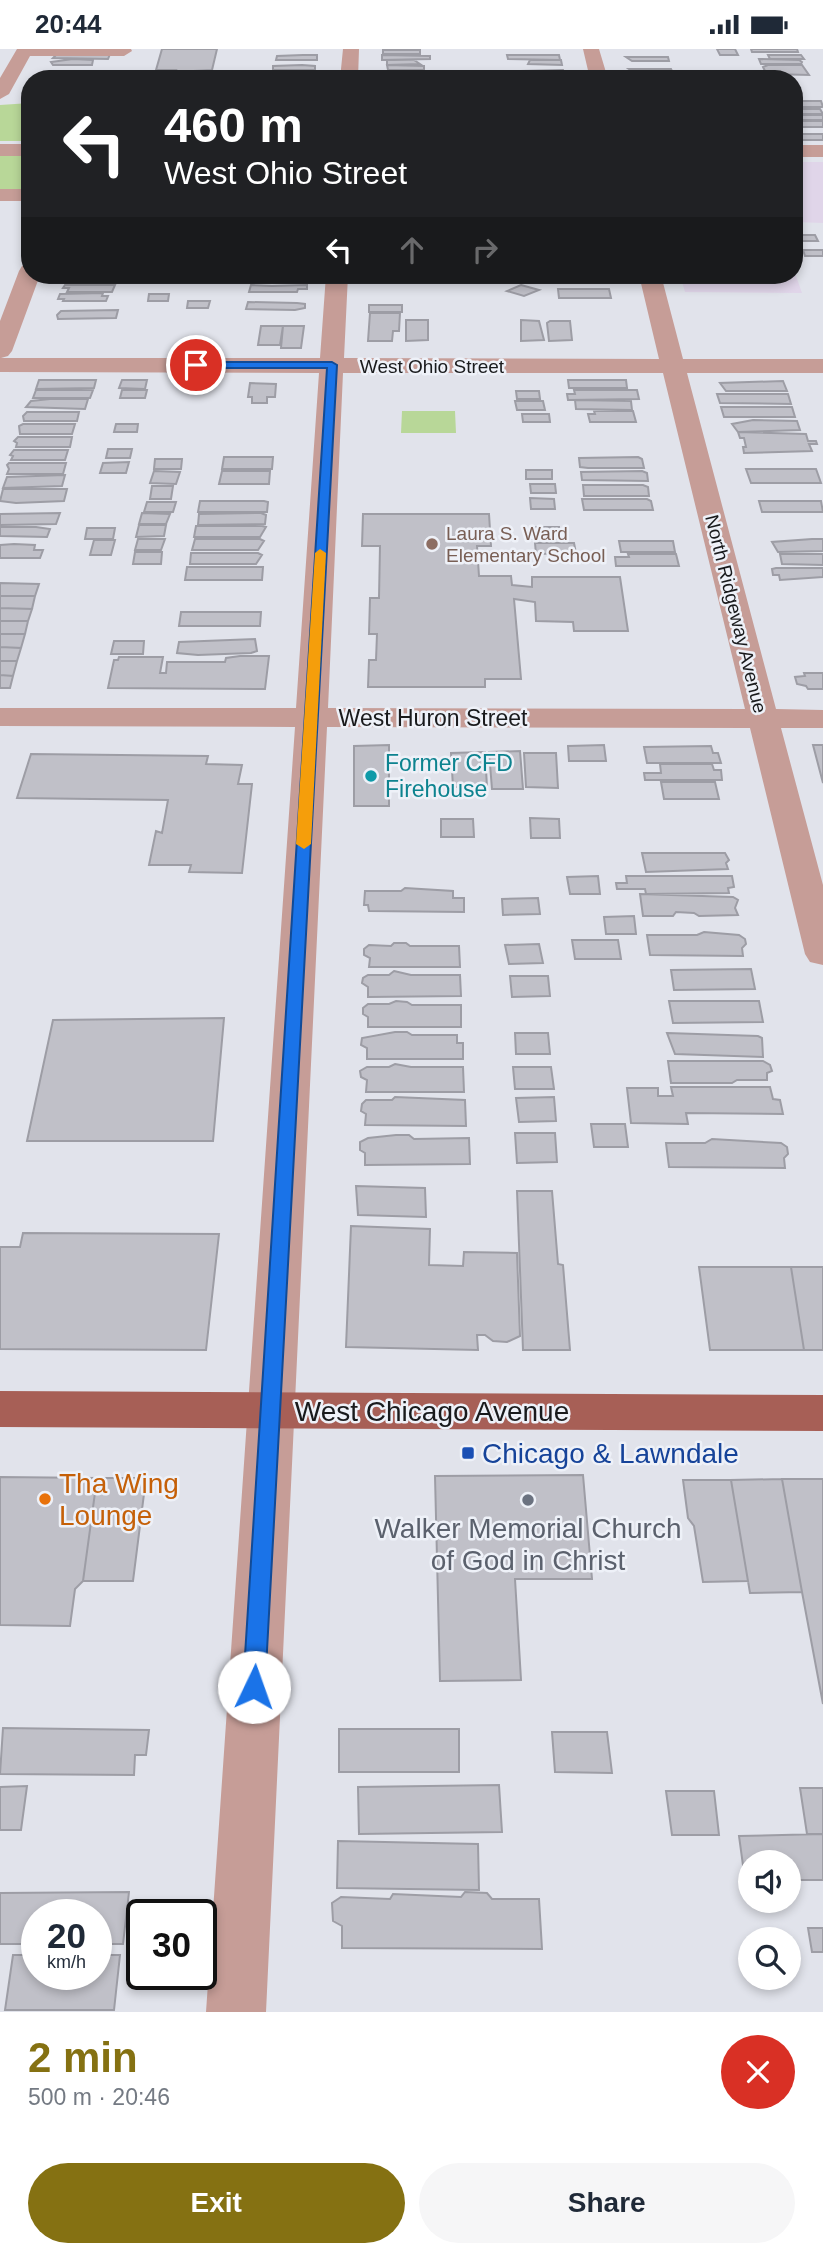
<!DOCTYPE html>
<meta charset="utf-8">
<style>
body{margin:0;font-family:Arial,sans-serif;background:#f6f6f7;color:#1f2937;height:100vh;display:flex;flex-direction:column;font-size:26px;white-space:nowrap}
*{box-sizing:border-box;margin:0}
p{font-size:23px;color:#747a83}
.icon{flex:none;width:38px;height:38px;fill:none;stroke:currentColor;stroke-width:2;stroke-linecap:round;stroke-linejoin:round}
.map{position:relative;height:1963px;overflow:hidden}
.side{display:flex;flex-direction:column;background:#fff;flex:1}
.side>*{flex:none}
.hud{position:absolute;left:21px;top:21px;width:782px;height:214px;border-radius:28px;box-shadow:0 4px 10px #0003;background:#202124;color:#fff;overflow:hidden}
.controls{position:absolute;left:738px;top:1801px;display:grid;gap:14px}
.controls a{display:grid;place-items:center;width:63px;height:63px;border-radius:50%;background:#fff;box-shadow:0 4px 10px #0003;font-size:35px}
.speed{position:absolute;left:21px;top:1850px;display:flex;gap:14px;font-size:35px;font-weight:700;text-align:center}
.speed>*{display:grid;place-content:center;width:91px;height:91px;border-radius:50%;background:#fff;box-shadow:0 4px 10px #0003;line-height:1}
.speed small{font-size:18px;font-weight:400}
.speed .limit{border:4px solid #111;border-radius:10px;background:#fff;color:#111}
.pin{position:absolute;display:grid;place-items:center;width:60px;height:60px;color:#fff;margin:-30px;border:4px solid #fff;border-radius:50%;box-shadow:0 2px 7px #0007}
.me{position:absolute;width:77px;margin:-38px;rotate:3deg;stroke-linejoin:round;filter:drop-shadow(0 0 5px #0008)}
.turn{display:flex;align-items:center;gap:24px;height:147px;padding:0 28px;font-size:32px}
.turn .icon{width:91px;height:91px;stroke-width:2.5}
.turn b{display:block;font-size:49px;line-height:60px}
.lanes{display:flex;align-items:center;height:66px;padding:0 28px;background:#0003;justify-content:center;gap:35px;direction:ltr}
.lanes .off{opacity:.35}
.round{display:grid;place-items:center;flex:none;width:74px;height:74px;border-radius:37px;background:#f6f6f7}
.overview{display:flex;align-items:center;justify-content:space-between;height:119px;padding:0 28px}
h1{font-size:42px;font-weight:800;line-height:52px;color:#857112}
.primary-button{display:flex;gap:14px;margin-top:auto;padding:14px 28px}
.primary-button a{flex:1;height:80px;border-radius:42px;background:#857112;color:#fff;font-size:28px;font-weight:800;line-height:80px;text-align:center}
.primary-button a+a{background:#f6f6f7;color:#1f2937}
.status{display:flex;justify-content:space-between;align-items:center;height:49px;padding:0 35px;background:#fff;direction:ltr}
.status svg{height:19px;fill:currentColor}
.map>svg:first-child{display:block}
</style>
<div class="status"><b>20:44</b><svg viewBox="0 0 49 12"><path d="M0 12V9h3v3zM5 12V6h3v6zM10 12V3h3v9zM15 12V0h3v12zM26 1h20v11H26zM47 4h2v5h-2z"/></svg></div>
<div class="map">
<svg width="823" height="1963" viewBox="0 0 823 1963">
<rect width="100%" height="100%" fill="#e1e3eb"/>
<path fill="#e0d5e9" d="M795 113H823V174L795 173Z
M795 224 802 244 685 243 680 226Z"/>
<path fill="#b8d798" d="M30 54V92H0V56Z
M0 107H30V142H0Z
M402 362H455L456 384H401Z"/>
<path fill="#c0c0c8" stroke="#9d9da5" stroke-width="2" d="M162 0H217L212 21 175 23 176 21H156Z
M717 0H735L738 6H720Z
M751 0H797L798 3H752Z
M383 1H420V5H383Z
M57 5H110L108 10 53 9Z
M303 6H317V11H276L277 7Z
M382 6 430 7V10L382 11Z
M507 6H559L560 11 508 10Z
M768 6H801L804 10H770Z
M626 8H668L669 12H632Z
M73 10 93 11 92 16H53L51 13Z
M759 10 799 11 802 13 801 15H761Z
M387 11H414L420 15 387 16Z
M530 11H561L562 16 528 15Z
M302 16 315 17V21H273V17Z
M387 16 424 17V21H388Z
M768 16H802L809 26 770 25 766 24 763 18Z
M629 20H671L673 24H635Z
M563 21 564 26 521 25V22Z
M274 22H316L315 26H273Z
M83 23 81 29H43L45 24Z
M631 25H674L675 30H637Z
M271 27H315V30H271Z
M387 27H426V30H387Z
M794 52H821L823 58H794Z
M794 60H820L823 65H794Z
M794 66H823V71H794Z
M794 72H823V78H794Z
M799 85H823V91H801Z
M795 186H815L818 192H798Z
M803 201H823V207H805Z
M67 227H108L114 228 113 235H69L70 231H66Z
M151 227H172L170 234H149Z
M65 236H115L112 243H67L69 239H63Z
M251 236 272 237 307 236V240H298L297 243H249Z
M521 236 539 241 524 247 507 242Z
M558 240H609L611 249H559Z
M103 244 102 247H108L106 252H63L64 250H58L60 245Z
M149 245H169L168 252H148Z
M188 252H210L208 259H187Z
M248 253 297 254 305 255V259L295 261 246 260Z
M369 256H402V263H369Z
M118 261 116 269 58 270 57 266 61 262Z
M370 264H400L399 282H393L392 292H368Z
M406 271H428V291L406 292Z
M521 271 539 272 544 291 521 292Z
M550 272H570L572 291 549 292 547 274Z
M261 277H283L280 296H258Z
M283 277H304L301 299H281Z
M39 331H96L94 339 36 340Z
M122 331H147L145 340 119 339Z
M568 331H626L627 339H569Z
M783 332 787 342H726L720 334Z
M250 334 276 335 275 348H267V354H252V348H248Z
M36 341H93L90 349H33Z
M122 341H147L145 349H120Z
M574 341H637L639 350 568 351 567 345H575Z
M516 342H539L540 350H517Z
M717 345H788L791 355 720 354Z
M50 350H88L85 360 26 358 31 352Z
M575 351 631 352 632 361 576 360Z
M515 352H543L545 361H517Z
M721 358H792L795 368H724Z
M594 362H633L636 373H590L588 365H595Z
M27 363H79L77 372H24L23 367Z
M522 365H549L550 373H523Z
M753 371 797 372 800 381 738 383 732 375Z
M23 375H75L72 385H20L19 377Z
M116 375H138L137 383H114Z
M738 383 806 385 808 392H816L817 395H809L812 402 744 404 743 398H746L744 389H740Z
M18 388H72L70 398H16L17 394 14 392Z
M108 400H132L130 409H106Z
M14 401H68L65 411H11L13 407 10 406Z
M224 408H273L272 420H222Z
M638 408 642 410 644 419H588L580 418 579 409Z
M155 410H182L181 420H154Z
M129 413 126 424H100L103 414Z
M9 414H66L63 425H7L9 420 7 416Z
M746 420H816L821 434H751Z
M526 421H552V430H526Z
M154 422 180 423 176 435 150 434Z
M222 422H270L269 435H219Z
M642 422 647 424 648 432 582 431 581 423Z
M65 426 62 437 3 439 7 428Z
M530 435H555L556 444H531Z
M583 436H643L648 438 649 447H584Z
M152 437H173L171 450H150Z
M3 440H67L64 452 16 454 0 452Z
M530 449 554 450 555 460H531Z
M582 450H647L651 452 653 461H584Z
M200 452H264L268 453 267 463H198Z
M759 452H821L823 463H762Z
M147 453H176L173 463H144Z
M60 464 56 475 0 476V465Z
M142 464 170 465 166 475H139Z
M261 464 266 466 265 475 198 476 199 465Z
M363 465H489L491 497H477L479 527H511L512 536 532 538V528H620L628 582H574L573 573 536 572 535 553 514 550 521 630H485V638H368L369 611H376L377 585H369L370 549H379L380 497H362Z
M139 476H166L164 487 136 488Z
M196 477H262L266 478 260 488H194Z
M0 478H36L50 480 47 488 0 487Z
M532 478H559L560 490H532Z
M87 479H115L113 490H85Z
M138 490H165L161 501H135Z
M195 490H260L264 492 258 501H192Z
M812 490H823V502L778 503 772 493Z
M94 491H115L111 506H90Z
M619 492H673L675 503H621Z
M535 494H574L576 504 536 505Z
M14 495 35 496 34 501H43L40 509H0V496Z
M135 503H162L161 515H133Z
M191 504H258L262 506 256 515H190Z
M628 505H676L679 517H616L615 508H629Z
M780 505H823V516L782 515Z
M187 518H263L262 531H185Z
M776 519H823V528L780 531 779 526H773L772 520Z
M0 534 39 535 35 547H0Z
M0 547H35L32 560 0 559Z
M0 559 32 560 28 572H0Z
M181 563H261L260 577H179Z
M0 572H28L25 585H0Z
M0 585H25L21 599 0 598Z
M255 590 257 602 251 604 198 606 177 604 179 593Z
M114 592H144L143 605H111Z
M0 598 21 599 17 612H0Z
M240 607H269L265 640 108 639 114 611H118L119 608H163L160 624H166L167 613H225L226 609Z
M0 612H17L13 627 0 626Z
M804 624H823V640H808L806 637 797 635 795 628 805 627Z
M0 626 13 627 10 639H0Z
M389 696V757H354V697Z
M604 696 606 712H569L568 697Z
M813 696H823V734Z
M711 697 713 704H718L721 714H647L644 698Z
M520 702 523 740H492L489 703Z
M485 703 487 738H453L451 704Z
M524 704H556L558 739 526 738Z
M31 705 208 707 206 715 242 716 238 735H252L242 824 189 823 191 816H149L156 782 162 784 168 751 17 749Z
M660 715H712L714 721H721L722 731H645L644 724H661Z
M661 733H715L719 750H664Z
M530 769 559 770 560 789H531Z
M441 770H473L474 788H441Z
M642 804H725L729 811 726 814 728 820 646 823Z
M598 827 600 845H570L567 828Z
M626 827H732L734 838 728 839 729 844 646 845 645 840H617L616 834H627Z
M405 839 453 842V849H464V863L369 862 368 856H364L365 842H401Z
M640 845 733 848 738 851 735 859 738 866 699 867 694 864 676 863 673 867H643Z
M538 849 540 865 503 866 502 850Z
M634 867 636 885H606L604 868Z
M704 883 739 886 745 890 746 895 742 899 743 907 650 906 647 886H697Z
M572 891H618L621 910H575Z
M394 894H406L410 897H459L460 918H369L370 909 364 906V900L369 896 391 897Z
M539 895 543 914 509 915 505 896Z
M751 920 755 940 674 941 671 921Z
M394 922 411 926H460L461 947 368 948V938L362 934 363 929 368 926H389Z
M510 927H548L550 947 512 948Z
M396 952 407 953 412 956H461V978H368V968L363 965V959L368 955H389Z
M669 952H759L763 973 673 974Z
M224 969 213 1092H27L53 971Z
M395 983H407L412 986H457V994H463V1010H367V999L361 996 362 989Z
M515 984H548L550 1005H516Z
M667 984 758 987 762 989 763 1008 675 1005Z
M668 1012H763L770 1016 772 1022 767 1024V1031H737L732 1034H671Z
M395 1015 411 1018H463L464 1043H366L367 1031 361 1028 360 1022 367 1018H389Z
M513 1018H551L554 1040H515Z
M671 1038H770L773 1050 780 1051 783 1065 686 1064 688 1075 631 1074 627 1039H658V1047H673Z
M395 1048 465 1051 466 1077 365 1076 366 1065 361 1062 362 1055 366 1051H392Z
M554 1048 556 1072 519 1073 516 1049Z
M591 1075H625L628 1098H594Z
M515 1084H555L557 1113 517 1114Z
M396 1086H409L414 1090 469 1089 470 1115 365 1116V1104L360 1101V1093L368 1089Z
M712 1090 781 1094 787 1098 788 1105 784 1109 785 1119 669 1118 666 1094H705Z
M356 1137 425 1139 426 1168 358 1166Z
M517 1142H552L558 1215 563 1216 570 1301H523Z
M351 1177 430 1180 429 1216 463 1217 464 1203 517 1204 520 1287 507 1293 493 1292 485 1286H477L478 1301 346 1298Z
M23 1184 219 1185 206 1301 0 1300V1198H20Z
M699 1218H791L804 1301H710Z
M791 1218H823V1301H804Z
M583 1426 592 1530H515L521 1631 440 1632 435 1427Z
M0 1428 97 1429 83 1532 75 1540 70 1577 0 1576Z
M97 1429H146L133 1532H83Z
M782 1430 802 1543 750 1544 731 1431Z
M782 1430H823V1655L802 1543Z
M683 1431H731L748 1532 703 1533 694 1477 688 1469Z
M3 1679 149 1681 146 1706H135L134 1726 0 1725Z
M339 1680H459V1723H339Z
M552 1683H607L612 1724 555 1723Z
M499 1736 502 1783 359 1785 358 1738Z
M27 1737 21 1781H0V1738Z
M800 1739H823V1785H807Z
M666 1742H714L719 1786H672Z
M823 1785V1831H789V1813H751V1831H745L739 1787Z
M338 1792 478 1795 479 1841 337 1839Z
M129 1843 123 1895H96V1866H37V1895H0V1844Z
M465 1843 487 1844 492 1850H539L542 1900 342 1899V1877L333 1872 332 1854 341 1848 390 1850 393 1845 461 1848Z
M808 1879H823V1903H812Z
M13 1906H37V1925H96V1906H120L114 1961H5Z"/>
<g fill="none" stroke-linecap="round" stroke-linejoin="round">
<path fill="#c69d97" fill-rule="evenodd" d="M17 0H131L132 2 124 7H30L9 45 0 50V29Z
M343 0H359L358 30H340Z
M583 0H599L608 30H590Z
M0 95H30V107H0Z
M794 96H823V108H794Z
M0 140H30V152H0Z
M30 216V226H40L12 302 8 307 1 309H320L326 226H348L344 309 659 310 639 226H661L683 310H823V324H687L776 660 823 661V679H781L823 836V916L810 913 805 905 750 679 327 678 266 1963H206L295 678 0 677V659H296L319 324 0 323V272L19 222 22 217ZM343 324H663L745 660 328 659Z"/>
<path fill="#a75f56" fill-rule="evenodd" d="M0 1342 823 1346V1382L0 1378Z"/>
</g>
<path fill="#1a73e8" stroke="#114b97" stroke-width="2" d="M332 313 337 316 265 1638 262 1645 254 1647 247 1645 243 1638 327 319H196L191 316 196 313Z"/>
<path fill="#f59e0b" d="M320 500 326 504 311 795 304 800 296 795 315 504Z"/>
<circle fill="#8d6e63" stroke="#eef1f8" stroke-width="2.5" cx="432" cy="495" r="7"/>
<circle fill="#0f9aa8" stroke="#eef1f8" stroke-width="2.5" cx="371" cy="727" r="7"/>
<rect fill="#1a4fb4" stroke="#eef1f8" stroke-width="2.5" x="461" y="1397" width="14" height="14" rx="3.5"/>
<circle fill="#e8710a" stroke="#eef1f8" stroke-width="2.5" cx="45" cy="1450" r="7"/>
<circle fill="#6b7280" stroke="#eef1f8" stroke-width="2.5" cx="528" cy="1451" r="7"/>
<g text-anchor="middle" dominant-baseline="central" stroke-width="5" stroke-linejoin="round" paint-order="stroke">
<g font-size="19" fill="#191a1c" stroke="#eef1f8">
<text x="432" y="317">West Ohio Street</text>
<text transform="translate(736 565) rotate(76)">North Ridgeway Avenue</text>
</g>
<g font-size="19" fill="#785e54" stroke="#eef1f8" text-anchor="start">
<text x="446" y="484">Laura S. Ward<tspan x="446" dy="22">Elementary School</tspan></text>
</g>
<g font-size="23" fill="#191a1c" stroke="#eef1f8">
<text x="433" y="669">West Huron Street</text>
</g>
<g font-size="23" fill="#0d838f" stroke="#eef1f8" text-anchor="start">
<text x="385" y="714">Former CFD<tspan x="385" dy="26">Firehouse</tspan></text>
</g>
<g font-size="28" fill="#191a1c" stroke="#eef1f8">
<text x="432" y="1362">West Chicago Avenue</text>
</g>
<g font-size="28" fill="#164399" stroke="#eef1f8" text-anchor="start">
<text x="482" y="1404">Chicago &amp; Lawndale</text>
</g>
<g font-size="28" fill="#c56008" stroke="#eef1f8" text-anchor="start">
<text x="59" y="1434">Tha Wing<tspan x="59" dy="32">Lounge</tspan></text>
</g>
<g font-size="28" fill="#5b616d" stroke="#eef1f8">
<text x="528" y="1479">Walker Memorial Church<tspan x="528" dy="32">of God in Christ</tspan></text>
</g>
</g>
</svg>
<div class="controls">
<a><svg class="icon" aria-label="sound" viewBox="0 0 24 24"><path d="M4 9h4l5-4v14l-5-4H4zM17 9q2 3 0 6"/></svg></a>
<a><svg class="icon" aria-label="search" viewBox="0 0 24 24"><circle cx="10" cy="10" r="6"/><path d="M15 15l6 6"/></svg></a>
</div>
<div class="speed"><div>20<small>km/h</small></div><div class="limit">30</div></div>
<div class="pin" style="left:196px;top:316px;background:#d93025"><svg class="icon" aria-label="arrive" viewBox="0 0 24 24"><path d="M6 21V4h12l-3 4 3 4H6"/></svg></div>
<svg class="me" style="left:254px;top:1638px" viewBox="-20 -20 40 40"><circle r="19" fill="#fff"/><path d="M0-13L10 11 0 6-10 11z" fill="#1a73e8"/></svg>
<div class="hud">
<div class="turn"><svg class="icon" aria-label="left" viewBox="0 0 24 24"><path d="M17 20v-9H6M10 6l-5 5 5 5"/></svg><div><b>460 m</b>West Ohio Street</div></div>
<div class="lanes"><svg class="icon" aria-label="left" viewBox="0 0 24 24"><path d="M17 20v-9H6M10 6l-5 5 5 5"/></svg><svg class="icon off" aria-label="ahead" viewBox="0 0 24 24"><path d="M12 20V5M6 11l6-6 6 6"/></svg><svg class="icon off" aria-label="right" viewBox="0 0 24 24"><path d="M7 20v-9h11M14 6l5 5-5 5"/></svg></div>
</div>
</div>
<section class="side">
<div class="overview"><div><h1>2 min</h1><p>500 m · 20:46</p></div><a class="round" style="background:#d93025;color:#fff"><svg class="icon" aria-label="close" viewBox="0 0 24 24"><path d="M6 6l12 12M18 6L6 18"/></svg></a></div>
<div class="primary-button"><a>Exit</a><a>Share</a></div>
</section>
